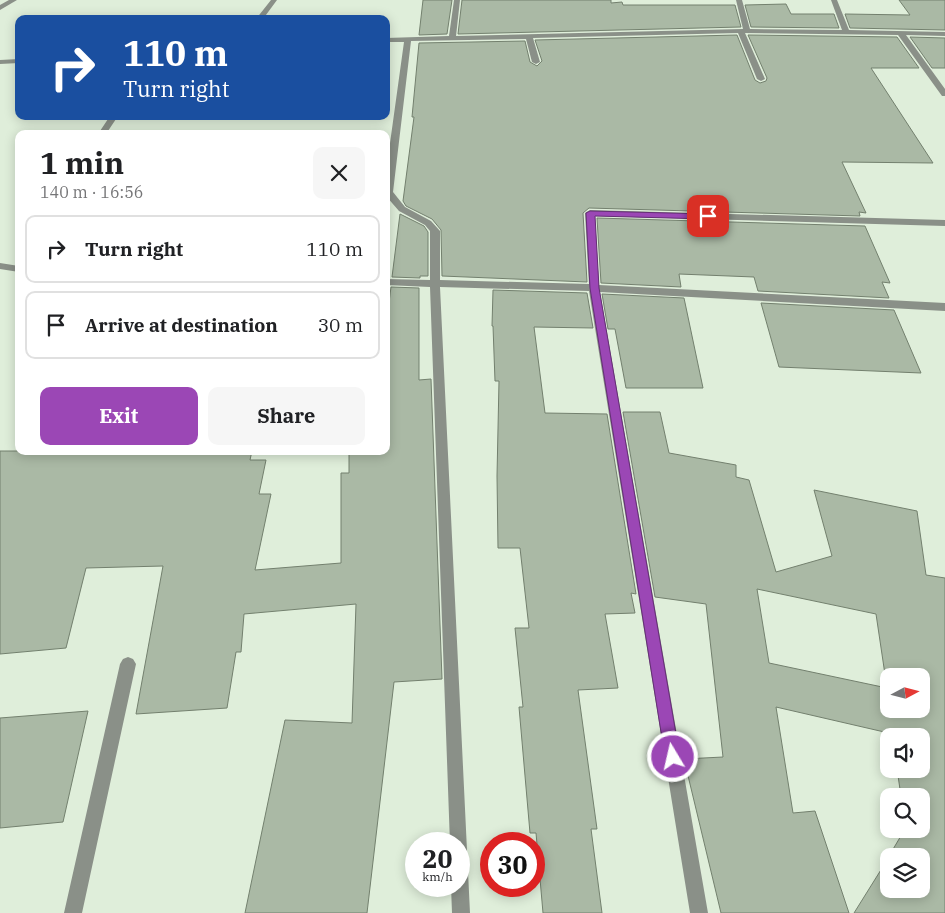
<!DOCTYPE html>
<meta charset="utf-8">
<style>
body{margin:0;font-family:"IBM Plex Serif",serif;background:#f6f6f6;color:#202124;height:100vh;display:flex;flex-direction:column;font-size:19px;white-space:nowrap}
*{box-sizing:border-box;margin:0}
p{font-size:16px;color:#757577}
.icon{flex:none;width:28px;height:28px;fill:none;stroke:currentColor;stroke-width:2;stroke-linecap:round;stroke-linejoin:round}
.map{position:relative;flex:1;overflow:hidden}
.drawer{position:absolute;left:15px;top:130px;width:375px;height:325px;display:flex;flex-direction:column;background:#fff;border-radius:10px;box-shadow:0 2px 12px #0003}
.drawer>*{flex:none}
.guide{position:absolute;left:15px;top:15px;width:375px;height:105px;border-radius:10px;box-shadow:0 2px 12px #0003;background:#1a4fa0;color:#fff;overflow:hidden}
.needle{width:32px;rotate:83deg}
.tools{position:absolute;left:880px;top:668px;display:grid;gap:10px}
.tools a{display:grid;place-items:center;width:50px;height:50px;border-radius:10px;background:#fff;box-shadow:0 2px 12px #0003;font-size:25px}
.speed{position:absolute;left:405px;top:832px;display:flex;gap:10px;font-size:25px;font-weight:700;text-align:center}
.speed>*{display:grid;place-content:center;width:65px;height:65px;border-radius:50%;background:#fff;box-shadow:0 2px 12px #0003;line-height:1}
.speed small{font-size:12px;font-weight:400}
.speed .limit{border:8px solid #d22;background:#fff;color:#111}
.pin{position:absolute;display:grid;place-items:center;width:42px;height:42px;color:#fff;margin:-21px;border-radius:10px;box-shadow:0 2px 8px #0006}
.me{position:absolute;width:55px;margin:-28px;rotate:351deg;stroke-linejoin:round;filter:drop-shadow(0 0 4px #0008)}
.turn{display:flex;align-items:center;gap:18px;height:105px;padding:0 25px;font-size:22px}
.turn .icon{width:65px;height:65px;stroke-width:2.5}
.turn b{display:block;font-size:35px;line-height:42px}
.round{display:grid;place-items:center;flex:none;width:52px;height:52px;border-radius:10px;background:#f6f6f6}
.headline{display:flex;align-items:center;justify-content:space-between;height:85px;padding:0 25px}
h1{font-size:30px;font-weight:800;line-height:38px}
.primary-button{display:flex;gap:10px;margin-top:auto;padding:10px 25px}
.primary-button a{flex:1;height:58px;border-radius:10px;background:#9b47b5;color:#fff;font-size:20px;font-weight:800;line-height:58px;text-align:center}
.primary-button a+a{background:#f6f6f6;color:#202124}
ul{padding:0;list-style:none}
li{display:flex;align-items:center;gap:15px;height:68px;margin:0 10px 8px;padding:0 15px;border:2px solid #e0e0e0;border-radius:10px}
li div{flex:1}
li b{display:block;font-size:19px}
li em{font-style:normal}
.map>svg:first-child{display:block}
</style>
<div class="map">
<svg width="945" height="913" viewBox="0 0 945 913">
<rect width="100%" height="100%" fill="#dfeeda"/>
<path fill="#aab9a5" stroke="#73806e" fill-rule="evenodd" d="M423 0H452L447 34 419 35Z
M462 0H611V3L622 2 623 5H735L741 27 458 34Z
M899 0H945V30L850 28 845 14 910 15Z
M786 4 791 14H834L839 28 751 27 745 5Z
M737 35 755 80 760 83 766 81 767 78 748 35 897 37 919 68H871L933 163 842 162 866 213 859 212 860 216 589 208 583 213 587 282 442 276 441 230 432 219 406 206 403 201 414 117H412L419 43 525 41 530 62 537 66 542 61 535 40Z
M910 37 945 38V68H932Z
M400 214 424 226 428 232V276H420V278L392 277Z
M597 218 865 226 890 283 882 282 889 298 758 291 754 277 679 274 681 287 601 283Z
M391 287 419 288V380L431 379 442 679 394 682 367 913H245L285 720 352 723 356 604 244 614 241 652H236L227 708 136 714 163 566 86 568 66 648 0 654V451H252L250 460H266L259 494H271L255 570 341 563V473H349V451H386V326Z
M493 290 587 293 593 328 534 327 545 413 607 414 636 594 631 593 635 613 605 614 618 688 578 690 597 829H591L602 913H543L536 833H530L519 707H523L515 628H529L520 548H498L497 476 499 381H495L493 326H492Z
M602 294 684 298 703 388H626L615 329H608Z
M761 303 894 310 921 373 779 367Z
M623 412H660L669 453 736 465V477L749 480 776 572 832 556 814 490 917 511 926 575 945 578V913H854L889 857V889H921V856H889L905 829H921V796H901L897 769H921V736H893V734L776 707 793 813 815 811 849 913H721L684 759 723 757 706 604 655 597ZM757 589 876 614 887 688 769 663ZM889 676H921V709H889Z
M88 711 63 822 0 828V718Z"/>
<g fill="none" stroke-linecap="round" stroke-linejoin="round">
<path fill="#8a9088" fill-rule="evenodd" d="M9 0H17L0 10V5Z"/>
<path fill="#8a9088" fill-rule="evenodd" d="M271 0H277L263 19H256Z
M454 0H460L456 36 743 29 736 0H742L750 29 842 30 831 0H837L849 30 945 32V36L906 35 945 89V96H942L898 35 745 33 765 79 761 81 757 79 738 33 533 38 540 62 536 64 532 62 526 39 411 41 393 192 405 207 431 221 440 231V280L589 284 585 213 590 210 945 220V226L595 216 599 285 945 303V311L600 292 708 913H690L589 291 440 287 470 913H452L451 886H459V844H450L430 287 386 285V279L430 280V231L425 225 399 211 386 196V172L404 42H386V38L449 36Z
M19 59V63L0 64V60Z
M110 116H118L106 134H98Z
M0 263 19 266V272L0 269Z
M128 657 133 659 136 664 82 913H64L120 664 123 659Z"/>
</g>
<path fill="#9b47b5" stroke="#652e76" d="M590 211 708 214 713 216 708 219 595 216 599 288 680 757 678 762 673 764 667 762 665 757 590 288 586 213Z"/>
</svg>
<div class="tools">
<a><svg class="needle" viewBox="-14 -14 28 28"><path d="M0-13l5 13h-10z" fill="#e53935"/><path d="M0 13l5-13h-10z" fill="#757577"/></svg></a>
<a><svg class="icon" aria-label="sound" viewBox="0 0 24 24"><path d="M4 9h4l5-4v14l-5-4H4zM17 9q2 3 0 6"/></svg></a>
<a><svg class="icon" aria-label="search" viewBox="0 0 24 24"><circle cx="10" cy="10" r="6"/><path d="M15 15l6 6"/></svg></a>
<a><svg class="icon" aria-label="layers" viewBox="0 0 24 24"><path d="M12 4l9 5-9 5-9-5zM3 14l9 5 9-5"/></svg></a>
</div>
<div class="speed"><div>20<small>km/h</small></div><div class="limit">30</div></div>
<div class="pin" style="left:708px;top:216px;background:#d93025"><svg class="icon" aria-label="arrive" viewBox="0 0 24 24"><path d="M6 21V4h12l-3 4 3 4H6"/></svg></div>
<svg class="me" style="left:673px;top:757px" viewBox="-20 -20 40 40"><circle r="17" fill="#9b47b5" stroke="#fff" stroke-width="3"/><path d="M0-11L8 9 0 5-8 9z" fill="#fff"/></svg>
<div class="guide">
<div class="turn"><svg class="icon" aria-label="right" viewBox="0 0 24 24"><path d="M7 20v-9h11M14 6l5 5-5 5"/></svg><div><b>110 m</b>Turn right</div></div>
</div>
<section class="drawer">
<div class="headline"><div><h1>1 min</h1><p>140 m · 16:56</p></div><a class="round"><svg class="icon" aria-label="close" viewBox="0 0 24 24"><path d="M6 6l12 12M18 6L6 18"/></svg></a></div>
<ul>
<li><svg class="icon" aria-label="right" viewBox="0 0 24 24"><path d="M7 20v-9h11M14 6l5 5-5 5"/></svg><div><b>Turn right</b></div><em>110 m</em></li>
<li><svg class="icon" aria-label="arrive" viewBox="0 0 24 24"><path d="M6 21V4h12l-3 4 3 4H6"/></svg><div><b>Arrive at destination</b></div><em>30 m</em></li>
</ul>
<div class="primary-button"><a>Exit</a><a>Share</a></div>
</section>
</div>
